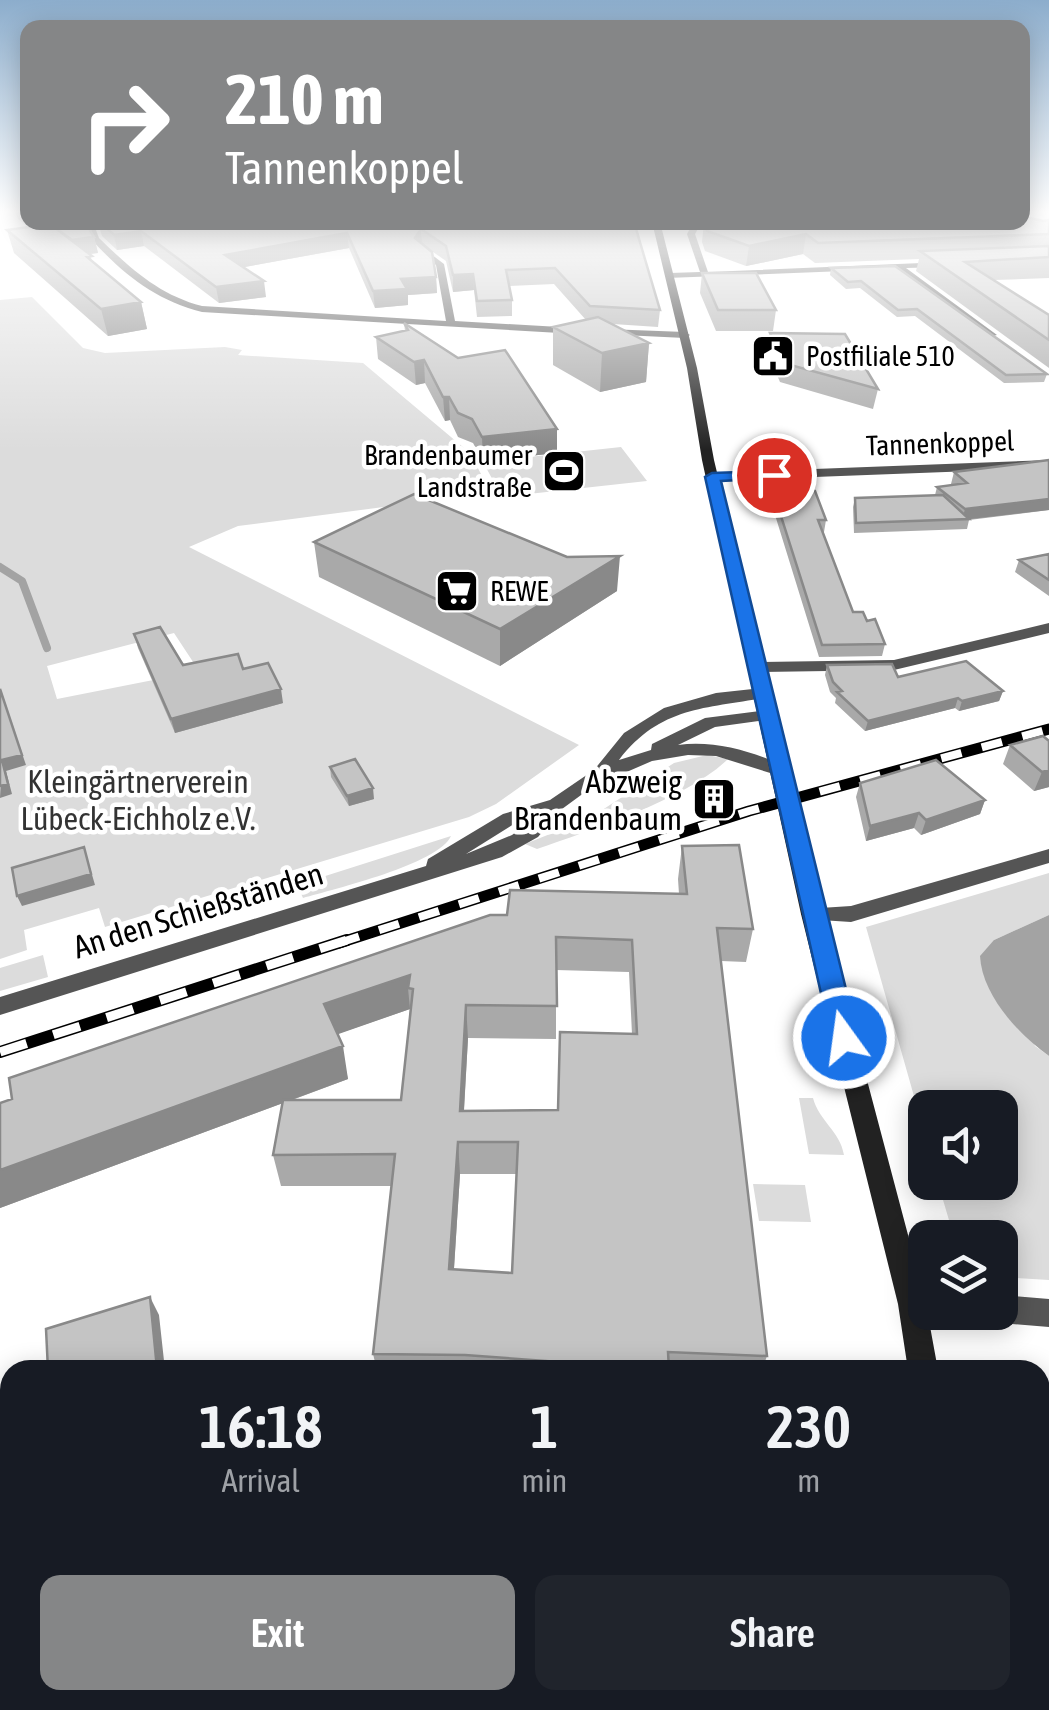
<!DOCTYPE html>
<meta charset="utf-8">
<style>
body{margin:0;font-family:"Asap Condensed",sans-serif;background:#20242c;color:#f1f3f6;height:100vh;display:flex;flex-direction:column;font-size:38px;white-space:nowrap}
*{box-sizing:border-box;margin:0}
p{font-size:32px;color:#9ea1a6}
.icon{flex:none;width:55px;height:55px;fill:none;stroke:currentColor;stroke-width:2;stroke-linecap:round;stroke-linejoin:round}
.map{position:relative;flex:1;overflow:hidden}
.panel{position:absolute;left:0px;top:1360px;width:1050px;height:350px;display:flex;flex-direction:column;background:#171b24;border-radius:30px 30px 0 0;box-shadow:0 5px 25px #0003}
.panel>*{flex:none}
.hud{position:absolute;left:20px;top:20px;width:1010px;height:210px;border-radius:20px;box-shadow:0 5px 25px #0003;background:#858687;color:#fff;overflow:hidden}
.fabs{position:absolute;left:908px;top:1090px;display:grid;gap:20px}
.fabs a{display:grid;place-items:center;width:110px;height:110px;border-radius:20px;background:#171b24;box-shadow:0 5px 25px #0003;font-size:50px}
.pin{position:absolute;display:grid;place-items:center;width:85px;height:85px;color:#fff;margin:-42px;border:5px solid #fff;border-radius:50%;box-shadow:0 2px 10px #0007}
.me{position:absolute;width:110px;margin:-55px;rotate:346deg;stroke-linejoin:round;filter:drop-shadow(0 0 8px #0008)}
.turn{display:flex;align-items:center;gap:35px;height:210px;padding:0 40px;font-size:45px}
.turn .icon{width:130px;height:130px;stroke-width:2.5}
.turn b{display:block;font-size:70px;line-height:85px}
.eta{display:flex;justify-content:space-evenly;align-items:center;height:170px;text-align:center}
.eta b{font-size:60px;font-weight:600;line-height:70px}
.primary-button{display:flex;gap:20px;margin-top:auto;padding:20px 40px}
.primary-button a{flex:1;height:115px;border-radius:20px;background:#858687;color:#fff;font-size:40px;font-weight:600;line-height:115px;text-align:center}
.primary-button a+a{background:#20242c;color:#f1f3f6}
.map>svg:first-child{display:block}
</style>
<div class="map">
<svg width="1049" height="1710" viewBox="0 0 1049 1710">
<rect width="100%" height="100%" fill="#fff"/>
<path fill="#dcdcdc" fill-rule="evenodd" d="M32 297 83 348 105 353 225 347 242 350 238 355 363 363 470 453 491 493 238 526 189 547 579 745 496 804 469 817 105 927 99 908 24 930 27 950 0 959V300ZM174 633 199 671 57 699 47 666Z
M621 447 647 481 502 497 483 462Z
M707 755 728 759C687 799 591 830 537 849L525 844 590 818 674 763Z
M451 836C439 864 334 889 303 898L297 885Z
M1049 873V915L994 940 1035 1046 1049 1056V1280L1000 1277V1238L954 1237 938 1183 1000 1182V1108H925V1135L866 927Z
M43 955 48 977 0 991V968Z
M799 1098H813C819 1121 840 1131 844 1155L809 1154Z
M753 1184 805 1185 811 1222 759 1221Z"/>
<path fill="#a3a3a3" d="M1049 915V1056C1018 1034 982 995 980 956L994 940Z"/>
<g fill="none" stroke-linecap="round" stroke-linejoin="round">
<path stroke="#a3a3a3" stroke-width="8" d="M0 567 22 581 47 648"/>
<path fill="#555" fill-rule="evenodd" d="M95 222H104L96 230 99 238C130 268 159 295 202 306L446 321 436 265 420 253 423 248 444 264 455 321 577 328 582 331 577 334 202 312C155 300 123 274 91 239L88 230Z
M692 225 699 227 695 234 708 272 945 262 942 267 906 268 997 335 988 337 895 269 667 278 670 273 700 272 687 234Z
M606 329 685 332 690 335 685 338 602 334Z
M1049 460V468L712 481 706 477 712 473Z
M1049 623V633L894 670 756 672 748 667 756 662 894 660Z
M1049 849V863L851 922 805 919 801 914 805 909 851 906Z
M1000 1295 1049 1299V1327L1000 1323 990 1319 987 1312H1000Z
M10 1595V1629L0 1633V1599Z
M871 1700H907L908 1710H872Z"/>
<path fill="#555" fill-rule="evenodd" d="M762 688 768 689V697C708 709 661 705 619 760L651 750 652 744 705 718 767 710 773 711 776 715 773 719 715 727 678 745C716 740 752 752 786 766L789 770 786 774 780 776 716 756 688 755 652 761 592 787 562 809 538 837 502 857 0 1015V997L426 866 428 859 503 814 550 800 594 770 624 733 664 708 716 693ZM536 817 512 835 466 854 517 822Z"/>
<path fill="#222" fill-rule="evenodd" d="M652 222H660L697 368 714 460 823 914 925 1299 938 1370H908L898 1304 801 914 702 460 687 368Z
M964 1700H1000L1002 1710H966Z"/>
<g stroke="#000" stroke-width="11">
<path id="rail-far1" d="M339 943 749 811 1049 729"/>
</g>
<g stroke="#000" stroke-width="12">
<path id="rail" d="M0 1052 347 940"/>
</g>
<use href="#rail-far1" stroke="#fff" stroke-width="8" stroke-dasharray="21" stroke-linecap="butt"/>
<use href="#rail" stroke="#fff" stroke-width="9" stroke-dasharray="28" stroke-linecap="butt"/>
</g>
<path fill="#a9a9a9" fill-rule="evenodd" d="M15 210H28V222H90L87 226 94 237 98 253 89 254 93 262 141 302 147 329 108 336 14 253 7 230 28 227 18 219Z
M1049 220V278L994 280 1049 315V368L916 271 919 259 815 263 803 254 746 266 705 251 702 242 704 223 1043 221Z
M98 222H634L660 310 658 327 613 324 649 343 646 382 600 392 553 365V327L586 320 554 284 509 286 512 300V316L477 317 474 290 453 292 446 261 426 247 436 277 437 293 408 295V305L375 308 349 248 244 267 266 297 219 303 144 246 117 250 102 236Z
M895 266 1047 374 1044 382 1004 383 915 316 897 317 860 288 846 289 830 275 831 268Z
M702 273 776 310 773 331H716L700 293Z
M404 323 557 453 483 461 473 443 458 437 450 420 445 421 425 383 416 385 378 359 376 337 405 331Z
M770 333 878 389 873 409 780 382 767 352Z
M1049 460V510L969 520 967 529 854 533 853 507 855 498 935 495 937 487 952 485 951 484 954 472Z
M773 491 826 520 824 532H822L853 612 867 621 885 644 882 656 819 657 771 502Z
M314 542 617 591 500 666 319 577Z
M1049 554V596L1015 572 1019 560Z
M134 634 183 665 243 669 283 703 175 733 138 648Z
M827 665 898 677 1003 691 999 701 959 711 955 708 865 731 835 703 836 698 830 692 825 675Z
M1049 741V787L1034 791 1003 764 1010 745Z
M330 767 374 799 349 806 331 777Z
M860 783 985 800 980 814 921 835 914 828 866 841 856 797Z
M682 846 753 929 746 962 721 961 767 1356 762 1370H377L373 1354 391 1186H281L273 1155 283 1103 0 1208V1103L507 915 679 894 678 879ZM556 970 629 972 632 1034 557 1110 464 1111 468 1038 556 1039ZM410 1009 401 1100H292L348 1079 337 1034ZM460 1174H517L512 1273 454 1269Z"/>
<path fill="#898989" d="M421 229 422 244 415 238Z
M141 231 144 246 117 250 114 235Z
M347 233 349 248 228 270 225 255Z
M806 234 803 254 746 266 749 246Z
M94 237 98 253 73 256 69 241Z
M473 274 474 290 453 292V275Z
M436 277 437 293 408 295V305L375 308 373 291 401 279Z
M264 281 266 297 219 303 216 287Z
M141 302 147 329 108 336 101 309Z
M649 343 646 382 600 392 602 353Z
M424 360 425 383 416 385 414 362Z
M443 397H449L450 420 445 421Z
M557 429V453L483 461 482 437Z
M1049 499V510L962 520 965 509Z
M620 556 617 591 500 666V629Z
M0 689 26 765 6 771 12 794 0 798 2 760Z
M281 689 283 703 175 733 171 719Z
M1003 691 999 701 959 711 962 701Z
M958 698 955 708 865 731 868 721Z
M1049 770V787L1034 791 1042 772Z
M373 788 374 799 349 806 347 796Z
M985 800 980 814 921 835 926 820Z
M919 813 914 828 866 841 870 826Z
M84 847 95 885 22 906 17 896Z
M410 975 408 988 410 1009 330 1037 324 1004Z
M466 1005 468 1038 462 1143 460 1111Z
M343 1046 348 1079 0 1208V1170Z
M458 1142 460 1174 452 1299 449 1269Z
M150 1297 159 1315 165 1370H154Z
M222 1700H245L241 1710H219Z"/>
<path fill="#c4c4c4" stroke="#898989" stroke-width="2.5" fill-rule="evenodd" d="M1022 216 1043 221 1049 220V234L818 243 806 234 749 246 707 231 704 223 1022 222Z
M40 222H85L94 237 72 240 50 224H43Z
M100 222H634L660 310 590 306 555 268 506 270 512 300 477 301 473 274 453 275 446 246 421 229 415 238 432 252 436 277 401 279 407 289 373 291 347 233 225 255 264 281 216 287 141 231 114 235Z
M50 224 92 256 87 257 141 302 101 309 7 230Z
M1049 246V257L965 262 1049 315V340L920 251Z
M895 266 1047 374 1006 375 917 309 898 310 861 281 848 282 831 268Z
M702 273H756L776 310H718Z
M598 317 649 343 602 353 553 327Z
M404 323 458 358 505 350 557 429 482 437 472 419 458 413 449 397H443L424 360 414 362 376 337 408 330Z
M770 333 845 334 878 389 783 363Z
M1049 460V499L965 509 937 487 967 483 954 472Z
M773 491H815L826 520H818L853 612H863L867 621 875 619 885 644 822 645Z
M414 494 567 557 620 556 500 629 314 542Z
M943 495 969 519 856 523 855 498Z
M1049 554V580L1019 560Z
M160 627 183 665 238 654 243 669 268 663 281 689 171 719 134 634Z
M966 661 1003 691 962 701 958 698 868 721 837 692 842 691 833 682 827 665 892 664 898 677Z
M0 689 22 755 2 760 8 784 0 786Z
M1043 736 1049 741V770L1042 772 1010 745Z
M355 759 373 788 347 796 330 767Z
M936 760 985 800 926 820 919 813 870 826 860 783Z
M739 845 753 929 717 928 767 1356 668 1352 669 1370 465 1355 373 1354 395 1154 273 1155 283 1100H401L413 989 408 988 410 975 324 1004 343 1046 0 1170V1103L12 1099 9 1078 490 915H507L510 890 687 894 682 846ZM556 937 632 940 637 1034 560 1032 558 1110 460 1111 466 1005 557 1006ZM458 1142H518L512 1273 449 1269Z
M84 847 91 874 17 896 12 868Z
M150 1297 157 1369 48 1370 46 1329Z
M0 1664 10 1667V1700H222L219 1710H0Z
M629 1700H764V1710H629Z"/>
<linearGradient id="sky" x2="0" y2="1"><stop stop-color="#8cadcc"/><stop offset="0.47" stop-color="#fff"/><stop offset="1" stop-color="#fff" stop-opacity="0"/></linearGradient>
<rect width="1049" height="450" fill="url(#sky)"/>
<path fill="#1a73e8" stroke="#114b97" stroke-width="2.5" d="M774 471 779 472V478L721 481 858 1038 854 1046 844 1049 835 1046 831 1038 705 477 712 473Z"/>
<defs>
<g id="civic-square" transform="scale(2.25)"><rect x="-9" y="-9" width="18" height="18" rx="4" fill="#000" stroke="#fff"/><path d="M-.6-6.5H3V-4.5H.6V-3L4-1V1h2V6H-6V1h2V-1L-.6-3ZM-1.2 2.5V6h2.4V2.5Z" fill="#fff"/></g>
<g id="stadium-square" transform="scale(2.25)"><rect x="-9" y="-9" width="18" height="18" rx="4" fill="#000" stroke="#fff"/><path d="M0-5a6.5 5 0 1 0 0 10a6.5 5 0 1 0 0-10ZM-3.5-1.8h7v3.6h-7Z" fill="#fff"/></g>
<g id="supermarket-square" transform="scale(2.25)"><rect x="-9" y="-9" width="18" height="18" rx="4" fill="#000" stroke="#fff"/><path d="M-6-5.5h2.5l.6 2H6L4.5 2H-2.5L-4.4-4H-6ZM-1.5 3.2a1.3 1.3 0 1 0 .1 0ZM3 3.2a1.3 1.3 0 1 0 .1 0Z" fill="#fff"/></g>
<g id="building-square" transform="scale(2.25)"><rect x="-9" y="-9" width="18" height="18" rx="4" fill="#000" stroke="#fff"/><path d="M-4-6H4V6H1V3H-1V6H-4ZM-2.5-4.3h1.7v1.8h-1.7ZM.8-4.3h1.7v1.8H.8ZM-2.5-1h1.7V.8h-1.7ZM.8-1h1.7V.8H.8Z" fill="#fff"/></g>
</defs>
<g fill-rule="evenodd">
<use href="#civic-square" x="773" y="356"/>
<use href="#stadium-square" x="564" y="471"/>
<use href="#supermarket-square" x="457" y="591"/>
<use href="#building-square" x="714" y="799"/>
</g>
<g text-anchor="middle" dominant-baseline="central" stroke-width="9" stroke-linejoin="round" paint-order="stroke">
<g font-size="28" fill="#000" stroke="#fff" text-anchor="start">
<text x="806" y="356">Postfiliale 510</text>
<text x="532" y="455" text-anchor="end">Brandenbaumer<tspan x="532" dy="32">Landstraße</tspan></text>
<text x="490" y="591">REWE</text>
</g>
<g font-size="28" fill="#000" stroke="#fff">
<text transform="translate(940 443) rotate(-2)">Tannenkoppel</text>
</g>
<g font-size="32" fill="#333" stroke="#fff">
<text x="138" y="781">Kleingärtnerverein<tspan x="138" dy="37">Lübeck-Eichholz e.V.</tspan></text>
</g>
<g font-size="32" fill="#000" stroke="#fff" text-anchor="end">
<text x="682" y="781">Abzweig<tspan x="682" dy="37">Brandenbaum</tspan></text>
</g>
<g font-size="32" fill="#000" stroke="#fff">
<text transform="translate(198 910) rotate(-17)">An den Schießständen</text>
</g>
</g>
</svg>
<div class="fabs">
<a><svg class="icon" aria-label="sound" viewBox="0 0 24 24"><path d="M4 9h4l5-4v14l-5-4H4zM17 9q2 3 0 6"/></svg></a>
<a><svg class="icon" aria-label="layers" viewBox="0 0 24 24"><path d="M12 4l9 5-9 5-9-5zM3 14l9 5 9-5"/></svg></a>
</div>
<div class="pin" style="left:774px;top:475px;background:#d93025"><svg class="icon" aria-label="arrive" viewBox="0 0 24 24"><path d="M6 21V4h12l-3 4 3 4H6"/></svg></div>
<svg class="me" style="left:844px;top:1038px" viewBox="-20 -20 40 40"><circle r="17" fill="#1a73e8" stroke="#fff" stroke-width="3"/><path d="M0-11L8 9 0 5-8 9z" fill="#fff"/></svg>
<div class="hud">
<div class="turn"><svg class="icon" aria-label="right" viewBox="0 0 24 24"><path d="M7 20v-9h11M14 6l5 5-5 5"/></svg><div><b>210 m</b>Tannenkoppel</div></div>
</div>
<section class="panel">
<div class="eta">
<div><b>16:18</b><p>Arrival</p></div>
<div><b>1</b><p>min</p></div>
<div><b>230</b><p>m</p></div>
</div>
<div class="primary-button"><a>Exit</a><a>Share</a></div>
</section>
</div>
